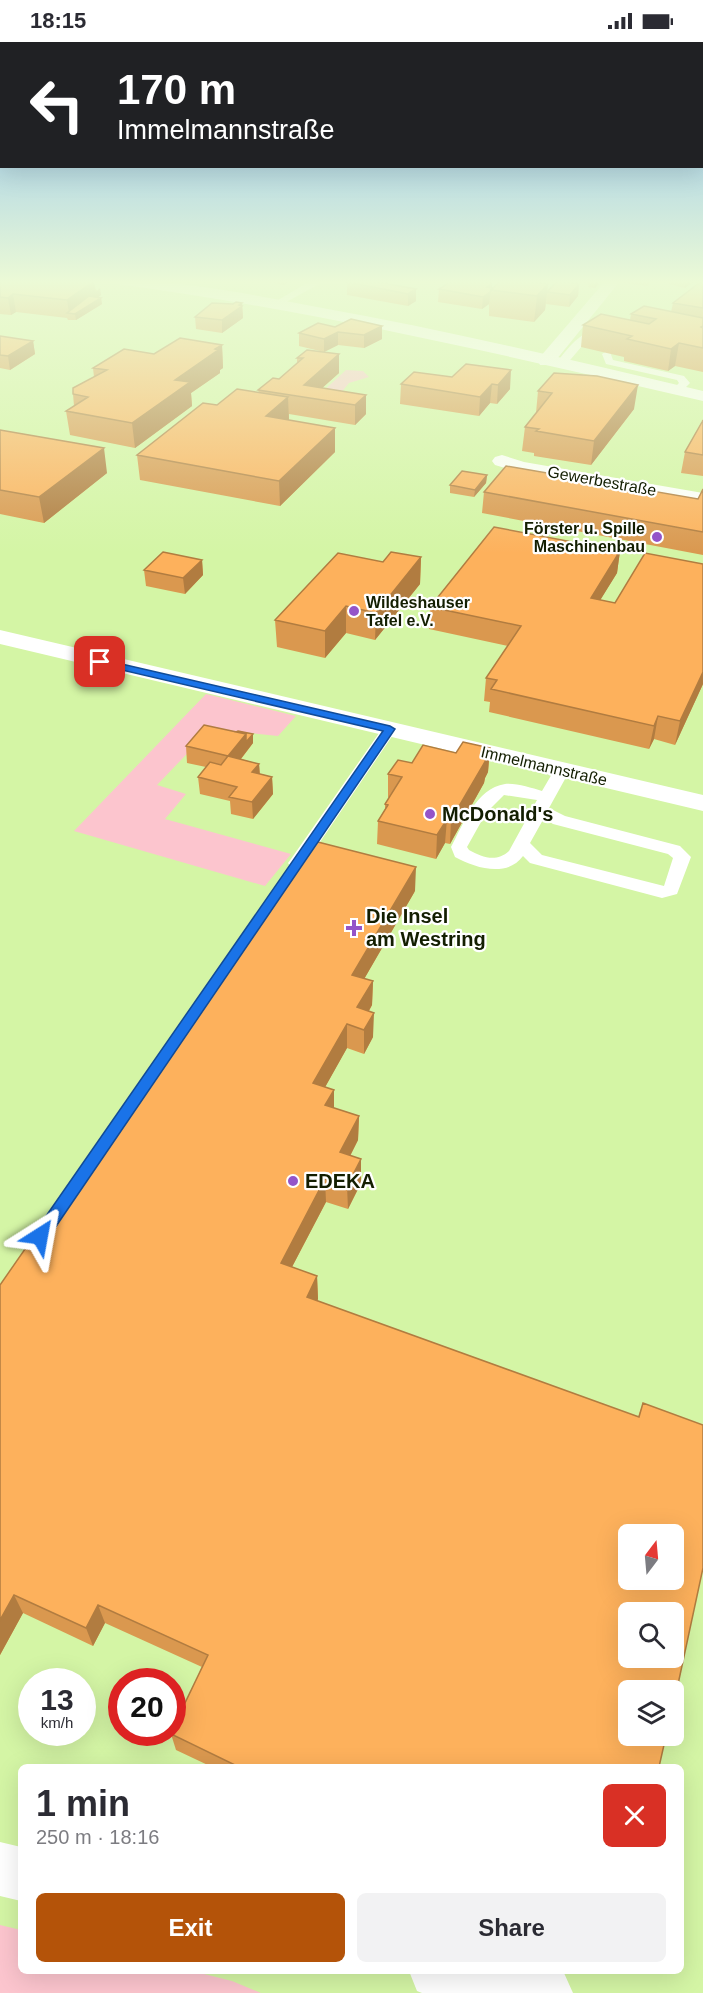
<!DOCTYPE html>
<meta charset="utf-8">
<style>
body{margin:0;font-family:Arial,sans-serif;background:#f2f2f3;color:#2b2b33;height:100vh;display:flex;flex-direction:column;font-size:22px;white-space:nowrap}
*{box-sizing:border-box;margin:0}
p{font-size:20px;color:#7c7c81}
.icon{flex:none;width:33px;height:33px;fill:none;stroke:currentColor;stroke-width:2;stroke-linecap:round;stroke-linejoin:round}
.map{position:relative;flex:1;overflow:hidden}
.details{position:absolute;left:18px;top:1722px;width:666px;height:210px;display:flex;flex-direction:column;background:#fff;border-radius:9px;box-shadow:0 6px 24px #0002}
.details>*{flex:none}
.hud{position:absolute;left:0px;top:0px;width:704px;height:126px;box-shadow:0 6px 24px #0002;background:#202124;color:#fff;overflow:hidden}
.needle{width:39px;rotate:16deg}
.tools{position:absolute;left:618px;top:1482px;display:grid;gap:12px}
.tools a{display:grid;place-items:center;width:66px;height:66px;border-radius:9px;background:#fff;box-shadow:0 6px 24px #0002;font-size:30px}
.speed{position:absolute;left:18px;top:1626px;display:flex;gap:12px;font-size:30px;font-weight:700;text-align:center}
.speed>*{display:grid;place-content:center;width:78px;height:78px;border-radius:50%;background:#fff;box-shadow:0 6px 24px #0002;line-height:1}
.speed small{font-size:15px;font-weight:400}
.speed .limit{border:9px solid #d22;background:#fff;color:#111}
.pin{position:absolute;display:grid;place-items:center;width:51px;height:51px;color:#fff;margin:-26px;border-radius:12px;box-shadow:0 3px 9px #0006}
.me{position:absolute;width:66px;margin:-33px;rotate:34deg;stroke-linejoin:round;filter:drop-shadow(0 0 4px #0008)}
.turn{display:flex;align-items:center;gap:21px;height:126px;padding:0 18px;font-size:27px}
.turn .icon{width:78px;height:78px;stroke-width:2.5}
.turn b{display:block;font-size:42px;line-height:51px}
.round{display:grid;place-items:center;flex:none;width:63px;height:63px;border-radius:9px;background:#f2f2f3}
.headline{display:flex;align-items:center;justify-content:space-between;height:102px;padding:0 18px}
h1{font-size:36px;font-weight:700;line-height:45px}
.action{display:flex;gap:12px;margin-top:auto;padding:12px 18px}
.action a{flex:1;height:69px;border-radius:9px;background:#b45309;color:#fff;font-size:24px;font-weight:700;line-height:69px;text-align:center}
.action a+a{background:#f2f2f3;color:#2b2b33}
.status{display:flex;justify-content:space-between;align-items:center;height:42px;padding:0 30px;background:#fff;direction:ltr}
.status svg{height:16px;fill:currentColor}
.map>svg:first-child{display:block}
</style>
<div class="status"><b>18:15</b><svg viewBox="0 0 49 12"><path d="M0 12V9h3v3zM5 12V6h3v6zM10 12V3h3v9zM15 12V0h3v12zM26 1h20v11H26zM47 4h2v5h-2z"/></svg></div>
<div class="map">
<svg width="703" height="1951" viewBox="0 0 703 1951">
<rect width="100%" height="100%" fill="#d4f5a5"/>
<path fill="#fcc5ce" d="M346 328 363 329 369 335 349 341 340 352 309 362Z
M206 652 296 674 278 694 223 688 205 693 157 743 186 752 165 777 291 812 265 844 74 789Z
M0 1883 21 1888V1929H192L232 1939 261 1951H0Z"/>
<g fill="none" stroke-linecap="round" stroke-linejoin="round">
<path fill="#fff" fill-rule="evenodd" d="M312 238H349L345 241 319 242 281 263 273 261Z
M597 287 610 290 588 297 565 324H557V320C569 305 578 292 597 287Z
M607 309 610 310 613 318 684 334 690 341 681 350H673L672 348 679 341 677 338 606 322 602 312Z
M389 682 397 687 303 825H291L288 821 291 817 384 684Z
M562 723 570 728 549 766 565 774 680 804 691 815 677 852 662 856 530 821 523 814C507 836 475 826 455 815L451 805C463 783 476 746 505 742 517 741 531 746 542 749L556 725ZM504 753 537 758 509 809C496 821 482 815 469 808L467 805 486 771ZM544 776 553 782 668 812 673 816 664 844 542 813 530 801Z"/>
<path fill="#fff" fill-rule="evenodd" d="M606 238H621L552 323H540L538 319 540 315Z
M502 413 524 420 703 451V463L521 431 495 423 492 419 495 415Z
M0 588 703 753V769L0 602Z
M0 1800 21 1805V1859L0 1854Z
M409 1929H560L564 1931 573 1951H422L417 1949Z"/>
<path fill="#fff" fill-rule="evenodd" d="M111 238C180 238 249 252 317 265 447 288 575 319 703 349V359C509 314 316 269 118 242Z"/>
</g>
<path fill="#da984f" d="M0 238 95 246 101 253 98 255 101 256 102 262 76 278H68L67 276 16 270 11 273 0 272Z
M263 238H292L283 243 263 239Z
M442 238H489L486 240 492 241V246L548 242 545 268 534 280 489 274V262L482 267 438 260 439 247 451 239Z
M560 238H600V240L595 246 588 245 589 242Z
M624 238H651L648 244 624 241Z
M659 238H695V239L685 246 669 242V240Z
M703 238V330L675 324 668 329 624 319V315L581 305 583 283 630 278 631 272 671 270 673 261Z
M347 240 416 247V259L408 264 347 253Z
M579 242 578 254 569 265 546 262 547 250Z
M242 261 243 276 222 291 196 287 195 275 233 262Z
M382 284V297L364 306 338 303 324 310 299 304V291L335 285Z
M0 294 33 299 35 312 10 328 0 326Z
M222 303 223 326 220 328V331L191 351 192 364 135 406 70 393 66 369 74 364 73 352 94 335 93 326 154 312Z
M339 312V331L322 346 366 353V372L355 383 289 372V378L335 410 280 464 140 438 137 413 217 363 259 351 258 348 279 337 297 321V316Z
M466 322 510 347 497 362 490 361 479 374 400 362 401 342 452 335Z
M538 349 634 367 591 423 534 414V411L522 409 525 385 536 371Z
M703 378V434L681 431 685 410Z
M0 388 107 431 44 481 0 472Z
M487 433 486 441 474 455 450 451V443Z
M703 447V513L482 471 484 450 698 457Z
M620 509 617 531 600 558 615 561 703 522V642L675 703 654 697 649 707 489 670 490 660 484 659 486 636 508 604 429 587 430 565Z
M421 515 420 542 375 598 346 591 325 616 277 605 275 578 383 520Z
M202 518 203 533 185 552 146 544 144 528Z
M236 690 253 692V701L241 717 259 722 260 732 272 735 273 752 253 777 231 772 230 759 200 752 198 735 206 725 187 721 186 704Z
M490 706 488 730 485 736 484 741 450 802 445 801 436 817 377 802 378 779 385 767V762L389 756 388 755V732L412 721 456 711Z
M415 849 364 937 373 939 372 963 369 969 373 995 364 1012 347 1006 325 1045 334 1048V1066L359 1074 358 1098 350 1114 361 1141 348 1167 326 1160 292 1225 317 1234 318 1257 317 1259 638 1375 643 1361 659 1725H212L176 1708 171 1692 202 1625 105 1581 93 1604 23 1571 0 1613V1243Z"/>
<path fill="#b17c40" d="M283 238H292L283 243Z
M597 238H600V240L595 246V240Z
M686 238H695V239L685 246Z
M94 239 96 250 100 246 101 253 81 268 101 256 102 262 76 278 75 272 69 271 67 258Z
M492 241V248H491L489 262 482 267 483 255 487 245Z
M548 242 545 268 534 280 537 254Z
M579 242 578 254 569 265 570 253Z
M416 247V259L408 264V252Z
M13 252 16 270 11 273 8 256Z
M242 261 243 276 222 291V278Z
M382 284V297L364 306V293Z
M338 290V303L324 310V297Z
M33 299 35 312 10 328 8 314Z
M679 301 675 324 668 329 671 307Z
M222 303 223 326 220 328V331L191 351 192 364 135 406 132 381 175 338Z
M339 312V331L311 356 304 343Z
M511 328 510 347 497 362 498 343Z
M492 342 490 361 479 374 480 355Z
M638 343 634 367 591 423 594 399Z
M366 353V372L355 383V363Z
M288 355 289 379 266 374Z
M335 386V410L280 464 279 439Z
M104 406 107 431 44 481 39 455Z
M487 433 486 441 474 455 475 448Z
M620 509 617 531 588 578 591 556Z
M421 515 420 542 375 598 376 571Z
M202 518 203 533 185 552 183 536Z
M346 564V591L325 616V589Z
M703 630V642L675 703 680 679Z
M658 674 654 697 649 707 654 684Z
M246 692H253V701L230 731 228 714Z
M490 706 488 730 485 736 484 741 450 802 451 778Z
M259 722 260 738 252 730Z
M272 735 273 752 253 777 252 760Z
M447 777 445 801 436 817 437 793Z
M416 825 415 849 352 958V933Z
M373 939 372 963 359 986 357 965Z
M374 971 373 995 364 1012V988Z
M347 982V1006L314 1065 313 1041Z
M334 1048V1071L325 1063Z
M359 1074 358 1098 340 1134V1110Z
M361 1117V1141L348 1167 347 1144Z
M325 1137 326 1160 282 1244 281 1221Z
M317 1234 318 1257 308 1277 307 1255Z
M14 1553 23 1571 0 1613V1578Z
M98 1563 105 1581 93 1604 86 1586Z"/>
<path fill="#fdb15c" stroke="#b17c40" stroke-width="1.5" fill-rule="evenodd" d="M0 238H84L94 239 67 258 13 252 8 256 0 255Z
M351 238H367L416 247 408 252 347 240Z
M453 238H474L492 241 487 245 493 246 491 248 490 250 483 255 439 247Z
M501 238H514L548 242 537 254 491 248Z
M703 238V266L673 261Z
M557 239 579 242 570 253 547 250Z
M89 254 101 256 75 272 67 271Z
M236 260 242 261 239 263 242 264 222 278 195 275 212 261 233 262Z
M644 264 703 276V284L701 285 703 286V306L679 301 671 307 627 297 632 294 583 283 601 272 649 282 656 277 631 272Z
M351 277 382 284 364 293 338 290 324 297 299 291 318 281 335 285Z
M0 294 33 299 8 314 0 313Z
M180 296 222 303 215 307 218 308 175 338 190 340 132 381 66 369 88 355 73 352V346L107 328 93 326 124 307 154 312Z
M307 308 339 312 304 343 366 353 355 363 258 348 273 336 279 337 303 316H297Z
M466 322 511 328 498 343 492 342 480 355 401 342 414 330 452 335Z
M554 331 597 334 638 343 594 399 536 389 539 387 525 385 552 351 538 349Z
M237 347 288 355 266 374 335 386 279 439 137 413 203 361 217 363Z
M703 378V413L685 410 702 380Z
M0 388 104 406 39 455 0 448Z
M506 424 698 457 703 447V490L484 450Z
M462 429 487 433 475 448 450 443Z
M494 485 620 509 591 556 615 561 645 511 703 522V630L680 679 658 674 654 684 491 647 497 638 486 636 521 584 430 565Z
M163 510 202 518 183 536 144 528Z
M391 510 421 515 376 571 346 564 325 589 275 578 338 511 383 520Z
M204 683 246 692 228 714 259 722 252 730 272 735 252 760 229 755 237 745 198 735 210 720 221 723 228 714 186 704Z
M238 689 253 692 246 700V692L236 690Z
M463 700 490 706 484 717 486 718 451 778 447 777 437 793 378 779 388 763 385 762 402 735 388 732 398 718 412 721 423 703 456 711Z
M310 798 416 825 352 933 373 939 357 965 374 971 364 988 347 982 313 1041 334 1048 325 1063 359 1074 340 1110 361 1117 347 1144 325 1137 281 1221 317 1234 307 1255 639 1375 643 1361 703 1383V1526L674 1661V1648H628V1694H666L659 1725H239L171 1692 172 1690V1688L208 1613 98 1563 86 1586 14 1553 0 1578V1243ZM628 1492H674V1538H628ZM628 1570H674V1616H628Z"/>
<linearGradient id="sky" x2="0" y2="1"><stop stop-color="#83bcf1"/><stop offset="0.47" stop-color="#ecfad6"/><stop offset="1" stop-color="#ecfad6" stop-opacity="0"/></linearGradient>
<rect width="703" height="511" fill="url(#sky)"/>
<path fill="#1a73e8" stroke="#114b97" stroke-width="1.5" d="M100 617 390 684 395 687 46 1199 40 1201 35 1199 32 1194 35 1190 383 689 96 622V618Z"/>
<g fill="#9454c9" stroke="#fff" stroke-width="2">
<circle cx="657" cy="495" r="6"/>
<circle cx="354" cy="569" r="6"/>
<circle cx="430" cy="772" r="6"/>
<path d="M351 877h6v6h6v6h-6v6h-6v-6h-6v-6h6z"/>
<circle cx="293" cy="1139" r="6"/>
</g>
<g text-anchor="middle" dominant-baseline="central" stroke-width="4.5" stroke-linejoin="round" paint-order="stroke">
<g font-size="16" fill="#131e01" stroke="#fff">
<text transform="translate(602 439) rotate(10)">Gewerbestraße</text>
<text transform="translate(544 724) rotate(13)">Immelmannstraße</text>
</g>
<g font-size="16" font-weight="bold" fill="#131e01" stroke="#fff" text-anchor="end">
<text x="645" y="486">Förster u. Spille<tspan x="645" dy="18">Maschinenbau</tspan></text>
<text x="366" y="560" text-anchor="start">Wildeshauser<tspan x="366" dy="18">Tafel e.V.</tspan></text>
</g>
<g font-size="20" font-weight="bold" fill="#131e01" stroke="#fff" text-anchor="start">
<text x="442" y="772">McDonald's</text>
<text x="366" y="874">Die Insel<tspan x="366" dy="23">am Westring</tspan></text>
<text x="305" y="1139">EDEKA</text>
</g>
</g>
</svg>
<div class="tools">
<a><svg class="needle" viewBox="-14 -14 28 28"><path d="M0-13l5 13h-10z" fill="#e53935"/><path d="M0 13l5-13h-10z" fill="#7c7c81"/></svg></a>
<a><svg class="icon" aria-label="search" viewBox="0 0 24 24"><circle cx="10" cy="10" r="6"/><path d="M15 15l6 6"/></svg></a>
<a><svg class="icon" aria-label="layers" viewBox="0 0 24 24"><path d="M12 4l9 5-9 5-9-5zM3 14l9 5 9-5"/></svg></a>
</div>
<div class="speed"><div>13<small>km/h</small></div><div class="limit">20</div></div>
<div class="pin" style="left:100px;top:620px;background:#d93025"><svg class="icon" aria-label="arrive" viewBox="0 0 24 24"><path d="M6 21V4h12l-3 4 3 4H6"/></svg></div>
<svg class="me" style="left:40px;top:1194px" viewBox="-20 -20 40 40"><path d="M0-17L14 15 0 8-14 15z" fill="#1a73e8" stroke="#fff" stroke-width="4"/></svg>
<div class="hud">
<div class="turn"><svg class="icon" aria-label="left" viewBox="0 0 24 24"><path d="M17 20v-9H6M10 6l-5 5 5 5"/></svg><div><b>170 m</b>Immelmannstraße</div></div>
</div>
<section class="details">
<div class="headline"><div><h1>1 min</h1><p>250 m · 18:16</p></div><a class="round" style="background:#d93025;color:#fff"><svg class="icon" aria-label="close" viewBox="0 0 24 24"><path d="M6 6l12 12M18 6L6 18"/></svg></a></div>
<div class="action"><a>Exit</a><a>Share</a></div>
</section>
</div>
